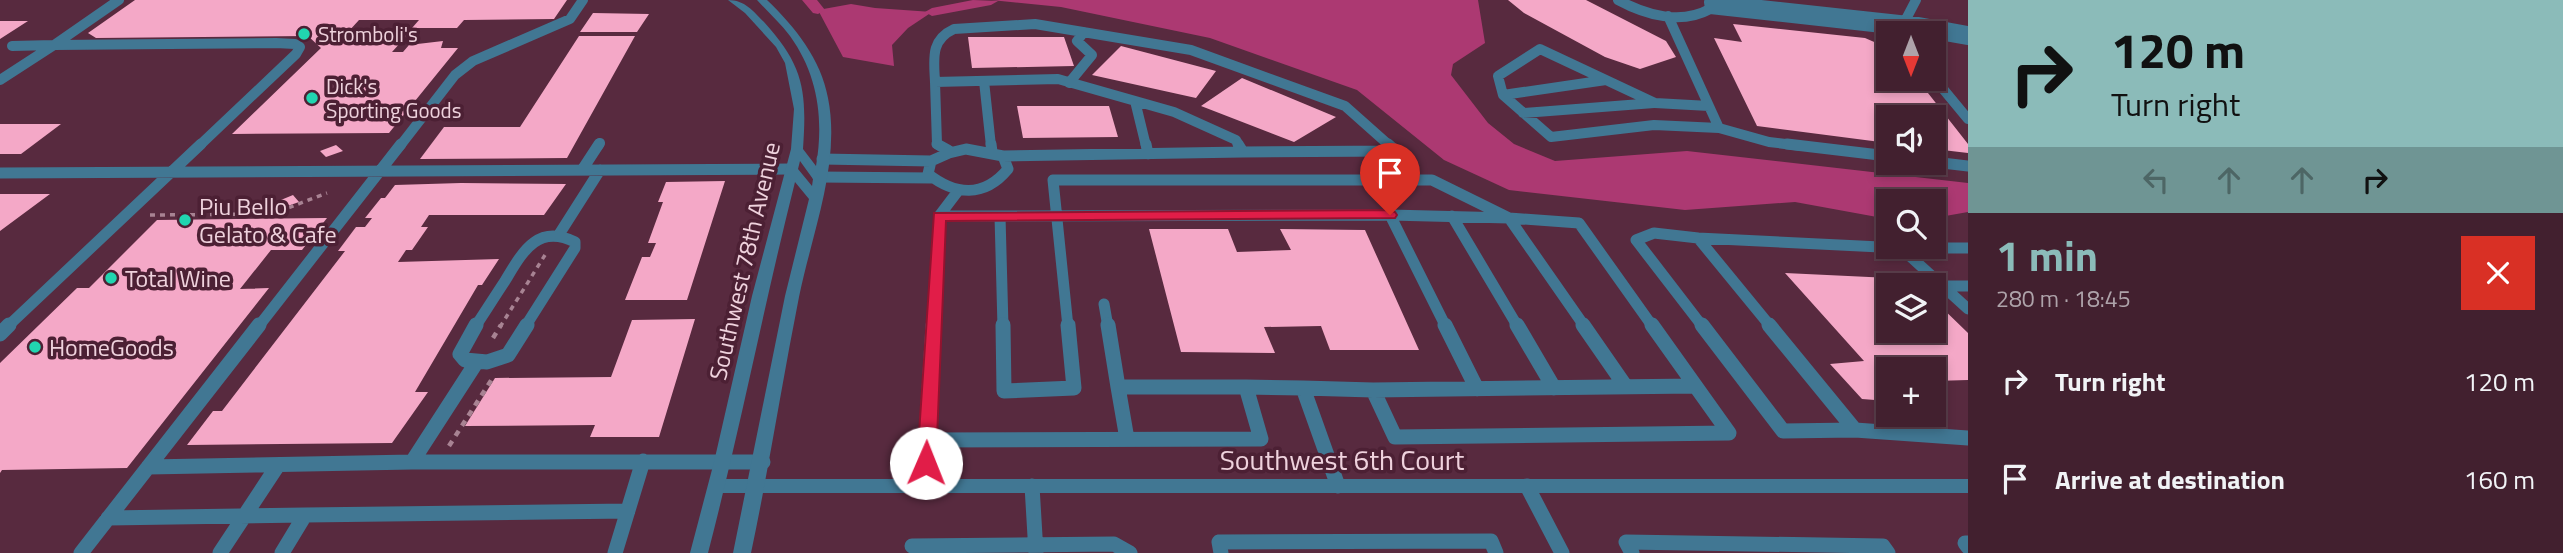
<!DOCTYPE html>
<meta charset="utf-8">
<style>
body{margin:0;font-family:"Titillium Web",sans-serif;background:#4c2d3b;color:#f1f3f6;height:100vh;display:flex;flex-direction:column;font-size:26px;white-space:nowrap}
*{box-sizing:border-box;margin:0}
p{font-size:23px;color:#aea3aa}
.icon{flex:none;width:38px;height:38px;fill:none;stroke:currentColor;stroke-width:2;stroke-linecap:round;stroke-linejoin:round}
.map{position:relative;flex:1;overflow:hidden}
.details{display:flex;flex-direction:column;background:#42202f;width:595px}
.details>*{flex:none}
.top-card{background:#8bbbb9;color:#111;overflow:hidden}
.needle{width:46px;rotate:180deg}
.controls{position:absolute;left:1876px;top:21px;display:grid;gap:14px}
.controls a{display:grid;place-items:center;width:70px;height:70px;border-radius:0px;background:#42202f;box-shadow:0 4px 10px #0003,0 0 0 2px #5a3e4b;font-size:35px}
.pin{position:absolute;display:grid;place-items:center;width:60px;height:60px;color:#fff;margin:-72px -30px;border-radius:50% 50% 50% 0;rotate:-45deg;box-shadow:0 0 7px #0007}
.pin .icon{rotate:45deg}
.me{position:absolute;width:77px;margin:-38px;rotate:1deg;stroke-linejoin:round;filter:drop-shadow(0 0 5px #0008)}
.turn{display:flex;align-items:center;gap:24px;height:147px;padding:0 28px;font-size:32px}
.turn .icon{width:91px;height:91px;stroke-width:2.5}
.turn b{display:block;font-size:49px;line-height:60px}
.lanes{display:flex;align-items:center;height:66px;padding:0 28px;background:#0003;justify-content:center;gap:35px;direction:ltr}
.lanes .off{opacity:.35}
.round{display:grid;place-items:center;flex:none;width:74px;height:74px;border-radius:0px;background:#4c2d3b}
.summary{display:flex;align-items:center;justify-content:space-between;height:119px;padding:0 28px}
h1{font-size:42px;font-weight:700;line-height:52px;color:#8bbbb9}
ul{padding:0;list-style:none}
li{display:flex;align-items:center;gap:21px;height:98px;padding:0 28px}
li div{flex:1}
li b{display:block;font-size:26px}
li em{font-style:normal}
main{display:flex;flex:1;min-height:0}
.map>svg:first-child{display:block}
</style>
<main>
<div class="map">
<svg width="1968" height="553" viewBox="0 0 1968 553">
<rect width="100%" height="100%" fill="#582a3f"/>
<path fill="#ac3972" d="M991 0H1478L1485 43 1453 64 1451 75 1488 123 1514 144 1555 161 1687 151 1968 183V212L1934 218V201H1888V219L1795 202 1685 210 1509 190 1444 160 1357 90 1210 38 1061 7Z
M851 4 875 8 932 12 908 28 892 45 894 66 843 57 818 10Z"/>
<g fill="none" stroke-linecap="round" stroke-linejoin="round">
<path fill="#ac3972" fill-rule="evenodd" d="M802 0H817L825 10 818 14 813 13Z
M973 0 998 1 991 5 932 16 925 12 932 8Z"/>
</g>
<path fill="#f4a8c7" d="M135 0H567L554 19 464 20 457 28H412L419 20H359L348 32H410L392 52H403L409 45 443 41 441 48H458L389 133 232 134 321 48 308 36 96 38 88 33Z
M1508 0H1586L1666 41 1676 57 1640 69 1605 57 1524 13Z
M593 13 649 14 637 32H580Z
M0 21H28L0 39Z
M1733 24 1865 38 1888 48V79H1917L1968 144V153L1934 149V117H1888V143L1757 126 1714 38 1742 42Z
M579 36H635L567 158 420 159 444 127H520Z
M968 37H1064L1074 66 972 68Z
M1121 46 1216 71 1196 98 1092 75Z
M1242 78 1336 117 1294 142 1201 106Z
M1017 106H1109L1118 137 1023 138Z
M0 124H61L21 154H0Z
M336 145 343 151 326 157 320 151Z
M725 181 687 300H625L642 257H650L656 243H648L663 202H658L666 182Z
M461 183 566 184 544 215H429L421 227H428L412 250H406L398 262 499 259 482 285H478L415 392H428L392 443 187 445 213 411H222L345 251H338L356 227H365L372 218H365L381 198H385L395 185Z
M0 194H50L0 231Z
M293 195 299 202 282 208 276 202Z
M327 218 302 250H271L240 289 269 288 127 468 2 470 0 473V363L77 288H89L157 220Z
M1149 229H1228L1237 252 1291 250 1280 229 1365 230 1419 350H1330L1321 326 1264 327 1275 353 1181 352Z
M1785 273 1911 279 1918 285H1888V331H1934V300L1968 333V380L1934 381V369H1888V401L1862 399 1830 364 1864 361Z
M695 319 659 437H590L595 425 465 426 495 378 611 377 632 320Z"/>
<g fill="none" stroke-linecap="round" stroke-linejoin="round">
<path stroke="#a88393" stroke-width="3.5" stroke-dasharray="5 5" stroke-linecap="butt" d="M150 215 272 214 327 193
M500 327 545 255"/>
<path stroke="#a88393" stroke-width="4.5" stroke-dasharray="6 6" stroke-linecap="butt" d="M493 338 501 325
M449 446 492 379"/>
<path stroke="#417793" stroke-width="10" d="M1618 0C1646 15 1681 25 1710 9L1709 2
M1715 0 1918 22 1968 31
M1710 9 1927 33
M1668 16 1719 128
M1908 27 1905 21 1916 0
M1934 34 1968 40
M12 46 54 45 119 0
M1934 78 1968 119
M0 80 54 45 276 43 295 44 300 47 296 54 199 146
M984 81 991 146
M935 82 937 144 940 146
M935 82C934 59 930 40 954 29L1035 24 1191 50 1345 106 1390 146
M935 82 1058 79 1174 112 1236 140 1239 146
M1069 83 1092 55 1077 41 1084 32
M1503 95 1606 80
M1135 101 1146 146
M1709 106 1655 103 1540 49 1498 76 1503 95 1551 137 1654 125 1719 128 1769 142 1802 146
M1523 113 1654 103
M400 146 455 75 473 61 570 19 583 0
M598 146 600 143"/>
<path stroke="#417793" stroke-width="11" d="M937 144 948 150
M991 144 992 152
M1146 144 1148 154
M1238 144 1243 152 1396 151 1388 144
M1787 144 1888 156
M966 149 1003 156 1008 169C984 198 955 195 928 174L931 161 949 153Z
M1003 156 1243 152
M822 159 931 161
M1934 162 1968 166
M582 170 599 144
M0 173 791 169
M818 177 933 178
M1390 215 1446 327
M939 216 958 191
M1000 216 1390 215 1509 218 1585 327
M1452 216 1518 327
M558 236 600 170
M1698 238 1654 233 1636 240 1703 327
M1968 248H1901L1968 309
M1943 286H1968
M1104 304 1108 327
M7 327 201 144
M258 327 401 144
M475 327C485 312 495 296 505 281 522 253 537 223 575 242V248L525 327
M933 327 939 216H1000L1003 327
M1068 327 1053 180H1432L1509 218 1579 223 1653 327
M1771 327 1698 238 1901 248"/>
<path stroke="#417793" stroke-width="15" d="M476 325 460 354 465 360 487 362 508 355 527 325
M1003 325 1004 391 1074 388 1068 325
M1108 325 1118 387
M1445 325 1477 389
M1517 325 1554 388
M1583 325 1626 387
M1702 325 1783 431 1855 430
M1769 325 1855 430 1968 438
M0 334 9 325
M1303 388 1373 390 1395 437 1729 433 1652 325
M1373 390 1695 386
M1127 439 1118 387H1246
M926 440 933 325
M412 462 476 363
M148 467 412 462H763
M927 486 926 440 1261 439 1246 387 1303 388 1338 486
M1032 486 1036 553
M1527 486 1562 553
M305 515 628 511
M108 518 305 515 282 553
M1968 543H1965L1968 547
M912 546 1114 544 1130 553
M81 553 259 325
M220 553 278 465
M615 553 643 461
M1221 553 1219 542 1491 541 1496 553
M1632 553 1626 542 1883 546 1888 553"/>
<path fill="#417793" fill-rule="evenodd" d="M717 479H1968V493H717L711 491 708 486 711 481Z"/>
<path fill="#417793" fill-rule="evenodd" d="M728 0C745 0 753 11 764 22 804 66 807 91 803 149L816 166C824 119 818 75 790 36 780 23 768 12 757 0H767C795 27 821 59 828 98 841 163 812 233 799 297 782 382 769 468 751 553H733L785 296 809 199 795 182C764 305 740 430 708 553H690L714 462 752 296 791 149 794 109 785 63 776 47 745 13ZM800 161 813 179 812 186 798 169Z"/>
</g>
<path fill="#e11d48" stroke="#92132f" stroke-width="2" d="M1390 210 1395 212 1397 215 1395 218 946 221 936 463 933 468 926 470 920 468 917 463 934 213Z"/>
<g fill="#21d5b0" stroke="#4c2034" stroke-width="2.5">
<circle cx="304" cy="34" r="7"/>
<circle cx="312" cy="98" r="7"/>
<circle cx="185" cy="220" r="7"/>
<circle cx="111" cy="278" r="7"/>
<circle cx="35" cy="347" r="7"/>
</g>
<g text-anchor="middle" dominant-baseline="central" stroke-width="7" stroke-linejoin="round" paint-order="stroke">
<g font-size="21" fill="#efd2dd" stroke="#4c2034" text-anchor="start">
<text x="318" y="34">Stromboli's</text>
<text x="326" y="86">Dick's<tspan x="326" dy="24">Sporting Goods</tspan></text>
</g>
<g font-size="24" fill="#efd2dd" stroke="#4c2034" text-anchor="start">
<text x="199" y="206">Piu Bello<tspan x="199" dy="28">Gelato &amp; Cafe</tspan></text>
<text x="125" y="278">Total Wine</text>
<text x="49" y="347">HomeGoods</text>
</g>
<g font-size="24" fill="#efd2dd" stroke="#4c2034">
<text transform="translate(744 261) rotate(-77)">Southwest 78th Avenue</text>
</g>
<g font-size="28" fill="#efd2dd" stroke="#4c2034">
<text x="1342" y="459">Southwest 6th Court</text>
</g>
</g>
</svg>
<div class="controls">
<a><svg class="needle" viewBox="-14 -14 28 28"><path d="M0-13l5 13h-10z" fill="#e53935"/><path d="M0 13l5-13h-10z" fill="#aea3aa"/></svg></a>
<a><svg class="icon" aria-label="sound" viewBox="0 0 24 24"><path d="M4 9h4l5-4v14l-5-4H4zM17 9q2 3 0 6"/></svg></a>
<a><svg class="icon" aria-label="search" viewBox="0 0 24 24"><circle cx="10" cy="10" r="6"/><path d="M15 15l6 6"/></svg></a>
<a><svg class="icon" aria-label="layers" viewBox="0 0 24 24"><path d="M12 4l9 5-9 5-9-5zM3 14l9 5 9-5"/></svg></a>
<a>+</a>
</div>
<div class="pin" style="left:1390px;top:215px;background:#d93025"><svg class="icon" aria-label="arrive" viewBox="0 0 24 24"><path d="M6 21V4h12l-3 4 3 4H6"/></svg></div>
<svg class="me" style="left:926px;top:463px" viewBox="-20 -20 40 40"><circle r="19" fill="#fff"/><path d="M0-13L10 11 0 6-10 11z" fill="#e11d48"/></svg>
</div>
<section class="details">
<div class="top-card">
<div class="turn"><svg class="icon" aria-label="right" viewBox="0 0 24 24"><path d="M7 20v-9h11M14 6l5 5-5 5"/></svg><div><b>120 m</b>Turn right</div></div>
<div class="lanes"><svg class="icon off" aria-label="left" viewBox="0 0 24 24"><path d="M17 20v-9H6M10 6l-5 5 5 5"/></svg><svg class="icon off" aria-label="ahead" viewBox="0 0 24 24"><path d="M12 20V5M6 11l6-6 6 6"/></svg><svg class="icon off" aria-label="ahead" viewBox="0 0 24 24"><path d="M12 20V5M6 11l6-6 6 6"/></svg><svg class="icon" aria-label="right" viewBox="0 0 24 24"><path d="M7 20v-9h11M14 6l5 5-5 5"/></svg></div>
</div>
<div class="summary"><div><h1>1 min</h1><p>280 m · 18:45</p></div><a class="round" style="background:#d93025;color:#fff"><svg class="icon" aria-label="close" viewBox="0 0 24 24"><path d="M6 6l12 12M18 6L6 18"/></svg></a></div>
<ul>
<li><svg class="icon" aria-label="right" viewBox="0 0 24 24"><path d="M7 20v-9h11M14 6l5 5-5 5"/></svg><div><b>Turn right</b></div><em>120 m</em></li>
<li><svg class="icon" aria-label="arrive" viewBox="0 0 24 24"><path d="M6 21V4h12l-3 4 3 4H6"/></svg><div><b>Arrive at destination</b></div><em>160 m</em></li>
</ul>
</section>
</main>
